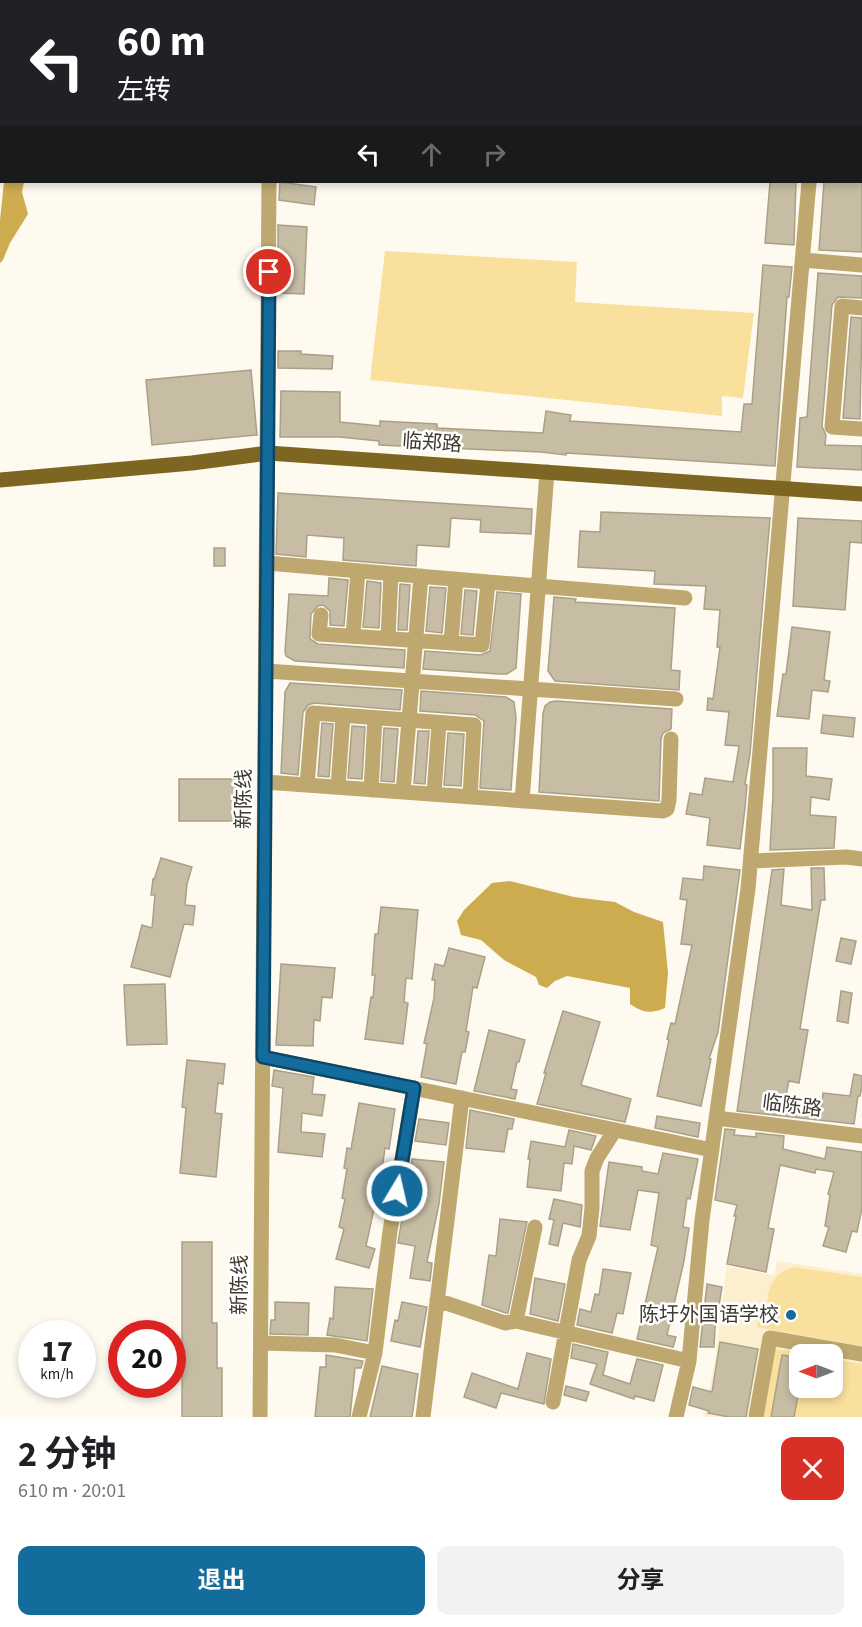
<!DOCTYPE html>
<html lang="zh">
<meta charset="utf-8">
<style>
body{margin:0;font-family:"Source Sans 3","Noto Sans SC",sans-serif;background:#f2f2f2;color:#202124;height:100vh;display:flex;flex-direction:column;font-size:22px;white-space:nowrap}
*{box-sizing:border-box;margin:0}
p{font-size:20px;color:#757577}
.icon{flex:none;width:33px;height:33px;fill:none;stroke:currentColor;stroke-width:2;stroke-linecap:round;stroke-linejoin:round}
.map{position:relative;height:1417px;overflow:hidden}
.details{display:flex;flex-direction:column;background:#fff;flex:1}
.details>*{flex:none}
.hud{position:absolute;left:0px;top:0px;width:862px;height:183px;box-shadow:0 3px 9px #0003;background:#202124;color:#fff;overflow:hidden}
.needle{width:39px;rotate:270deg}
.controls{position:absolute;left:789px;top:1344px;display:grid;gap:12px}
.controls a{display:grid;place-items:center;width:54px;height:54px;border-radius:12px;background:#fff;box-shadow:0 3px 9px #0003;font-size:30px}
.speed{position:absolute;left:18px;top:1320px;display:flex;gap:12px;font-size:30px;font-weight:700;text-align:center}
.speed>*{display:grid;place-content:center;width:78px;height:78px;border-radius:50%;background:#fff;box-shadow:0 3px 9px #0003;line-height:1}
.speed small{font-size:15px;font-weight:400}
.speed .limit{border:9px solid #d22;background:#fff;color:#111}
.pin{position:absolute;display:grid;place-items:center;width:51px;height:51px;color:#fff;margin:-26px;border:3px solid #fff;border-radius:50%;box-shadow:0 2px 6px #0007}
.me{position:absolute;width:66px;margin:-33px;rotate:9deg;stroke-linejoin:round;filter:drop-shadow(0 0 4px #0008)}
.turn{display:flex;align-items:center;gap:21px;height:126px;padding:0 18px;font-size:27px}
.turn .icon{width:78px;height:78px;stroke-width:2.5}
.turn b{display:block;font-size:42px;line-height:51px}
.lanes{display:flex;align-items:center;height:57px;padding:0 18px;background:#0003;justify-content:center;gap:30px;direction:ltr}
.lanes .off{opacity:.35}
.round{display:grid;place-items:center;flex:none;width:63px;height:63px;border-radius:12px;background:#f2f2f2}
.head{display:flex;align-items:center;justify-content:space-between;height:102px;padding:0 18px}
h1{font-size:36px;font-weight:700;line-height:45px}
.action{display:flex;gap:12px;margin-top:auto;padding:12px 18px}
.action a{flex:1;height:69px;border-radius:12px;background:#146c9c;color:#fff;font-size:24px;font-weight:700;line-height:69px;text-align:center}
.action a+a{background:#f2f2f2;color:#202124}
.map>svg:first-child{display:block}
</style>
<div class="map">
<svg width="862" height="1417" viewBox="0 0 862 1417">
<rect width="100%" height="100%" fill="#fefaf0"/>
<path fill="#fcefce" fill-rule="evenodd" d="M777 1261 862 1274V1417H704L715 1359 727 1266 771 1275 775 1273ZM800 1354H832V1388H800Z"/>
<path fill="#f9e09c" d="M388 0H598L388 1Z
M385 251 577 262 575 302 754 313 743 398 722 396V416L370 380Z
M794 1267 862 1277V1346L757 1327 758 1319 773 1321C761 1300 769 1273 794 1267Z
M776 1349 809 1354H800V1388H832L833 1359 862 1364V1417H761L772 1350Z"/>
<path fill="#cdac4f" d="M0 0 17 1 2 2 1 135Z
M4 182H24L22 192 28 214 10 243 3 260 0 263V220Z
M510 881 574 897 615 902 634 912 663 922 668 973 665 1008C651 1014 643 1013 630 1004V988L567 976 555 981 547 988 539 985 536 977 504 960 481 940 461 935 457 921 464 910 492 883Z"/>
<path fill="#c6bda4" stroke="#aaa088" stroke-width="1.5" d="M280 182 316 187 314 205 279 200Z
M770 182H796L794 245 765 243Z
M824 182H862V252L819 250Z
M278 225 307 227 304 294 278 293Z
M763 265 792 267 789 297H787L775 466 566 453V455L541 452 379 445V441L340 437H280L281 391 340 392V422L380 426V421L437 424V428L543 433 546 411 571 415 570 421 741 432 744 404H752Z
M818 273 862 276V298L838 297 832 305 822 426 826 435 825 445 862 446V470L797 467 800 418 807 417Z
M851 317 862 318 860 419 843 418Z
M278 351H301V354L333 356 332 369 278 368Z
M251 370 257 435 152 445 146 380Z
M278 493 532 509 531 534 480 532 481 520 451 518 449 547 417 545 416 566 343 560 344 538 307 535 306 557 276 554Z
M601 512 770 518 750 754 745 784 747 785 745 808 740 849 707 845 710 818 686 814 690 793 702 795 705 778 733 782 739 746 725 745 729 712 707 710 708 698 713 699 720 647H717L720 610 704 609 706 586 654 584 655 571 578 567 580 531 600 532Z
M798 518 862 521V543L850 542 845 610 793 606Z
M214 548H225V566H214Z
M329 578 348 580 344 626 330 625V611L323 605 318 606 311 614 310 639 318 644 405 650 404 668 295 661 286 656 285 652 289 594 328 596Z
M367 581 381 583 379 628 363 627Z
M400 584 410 585 407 630H398Z
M430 587 446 588 442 633 426 631Z
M465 590 477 591 473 635 461 634Z
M497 592 521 594 516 668 507 674H499L423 669 425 651 481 655 490 651Z
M554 597 576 599 575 602 675 608 671 670 680 671 679 690 555 681 548 671Z
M792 627 830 632 824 680 830 681 828 692 812 690 809 719 777 716 783 674H786Z
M290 683 402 690 400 710 314 703 308 705 303 712 298 775 281 773 285 692Z
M421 691 506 697 514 702 516 718 511 790 480 788 484 721 475 715 420 711Z
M556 701 672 709 671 729 663 733 661 739 659 801 539 792 543 713 545 706 550 702Z
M823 715 855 718 853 737 821 733Z
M322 723 333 724 329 777 318 776Z
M352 726 365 727 362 779 348 778Z
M384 728 398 729 394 782 381 781Z
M418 731H429L425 784 414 783Z
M448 733 464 734 461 786 444 785Z
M773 748H807L806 776 832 779 829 800 811 797 810 815 836 817 834 848 770 850 773 796Z
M179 779H247V821H179Z
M161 858 192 867 187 884 185 905 195 906 193 925 184 924 170 977 131 967 142 925 152 928 155 895H151L153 879 154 880Z
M704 866 740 870 718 1032 709 1059H711L701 1106 657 1096 669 1040 667 1039 671 1023 675 1024 692 945 681 944 687 900 680 899 683 878 703 880Z
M811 868H824L825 900H821L800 1029 808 1030 799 1083 789 1081 784 1104 821 1114 823 1093 850 1096 854 1074 862 1076V1086L860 1096H858L854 1124 737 1111 772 870 784 869 781 905 812 910Z
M381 907 418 910 412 979 406 978 404 1002 408 1003 403 1044 365 1039 371 997 373 998 375 975H372L375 934H378Z
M841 938 856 941 851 964 836 961Z
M449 948 485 957 477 988 473 987 466 1031 469 1032 465 1052H462L456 1084 421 1077 427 1044 424 1043 434 998 435 980H432L435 964 444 966Z
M281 964 335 968 332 998 322 997 320 1021 314 1020 313 1046 276 1045Z
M165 984 167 1044 127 1045 124 985Z
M841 991 852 993 848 1023 837 1021Z
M563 1011 600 1022 581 1085 631 1099 625 1122 537 1104 546 1073H544Z
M489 1030 525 1040 519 1062H517L511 1089 517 1090 515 1099 474 1091Z
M187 1060 225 1064 223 1084 218 1083 215 1113 222 1114 216 1177 180 1173 186 1108 182 1107Z
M274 1070 314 1077 312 1094 325 1095 322 1116 302 1113 301 1132 325 1134 322 1157 278 1152 283 1088 272 1086Z
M359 1103 395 1109 389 1149 385 1148 377 1205 375 1204 366 1246 375 1249 369 1268 336 1259 344 1229 339 1227 345 1199 342 1198 347 1169 344 1168 347 1148 351 1149Z
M470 1110 514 1119 512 1129H508L504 1152 466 1148Z
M657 1116 700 1123 698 1137 655 1128Z
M419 1119 449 1123 446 1145 415 1141Z
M725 1129 735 1130 734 1135 756 1137V1133L784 1136 783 1149 825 1159 827 1147 862 1152V1208L857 1232 852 1231 846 1252 823 1246 829 1227 825 1226 830 1195 828 1194 834 1172 816 1169 815 1173 780 1165 768 1228 774 1229 766 1272 727 1264 736 1216H734L737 1205 715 1200Z
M569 1130 596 1136 591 1150 574 1146 572 1164 564 1163 561 1191 527 1187 530 1159H528L531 1141 565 1147Z
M663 1153 698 1159 690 1199 687 1198 683 1227 689 1228 684 1261 667 1335 676 1337 673 1347 637 1339 658 1247 651 1245 659 1193 638 1190 630 1230 600 1226 609 1162 642 1167V1171L658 1174Z
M412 1159 444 1162 439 1204 427 1262 432 1263 430 1281 410 1278 415 1246 398 1243Z
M554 1199 582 1205 580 1227 563 1223 558 1246 549 1244 554 1220 549 1219Z
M500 1219 527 1222 508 1313H506L482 1305 489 1255 496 1256Z
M182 1242H212V1323H217V1368H222V1417H182Z
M603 1269 631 1273 623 1314 617 1313 612 1333 577 1325 580 1309 591 1312 595 1294 599 1295Z
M535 1278 565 1284 558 1321 530 1314Z
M707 1284 722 1287 718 1312 716 1311 714 1347H700Z
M335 1287 373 1289 367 1341 327 1335 330 1318 333 1319Z
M275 1302 309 1303 308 1335 270 1334 271 1320H275Z
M402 1302 427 1307 420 1347 391 1341 395 1320 398 1321Z
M720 1342 758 1349 746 1417H729L708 1413 709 1411 689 1405 693 1387 712 1392Z
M573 1344 608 1352 603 1375 630 1384 637 1359 663 1365 654 1401 635 1396 634 1399 590 1384 597 1364 571 1358Z
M527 1353 551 1359 544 1404 501 1393 496 1408 464 1397 472 1373 518 1389Z
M326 1355 363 1361 361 1368H355L350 1417H315L320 1367H326Z
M782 1355 800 1358V1385L794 1417H771Z
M382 1366 418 1374 412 1417H370Z
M566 1386 589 1392 586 1401 564 1395Z"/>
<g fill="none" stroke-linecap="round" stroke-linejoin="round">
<path stroke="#bea86f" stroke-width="15" d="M270 2V0
M789 2V0
M803 260 862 265
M862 308 842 306 832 427 862 429
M267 563 488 582 482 645 319 634 321 615
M488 582 685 598
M353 636 358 571
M388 638 391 574
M451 643 456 579
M266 671 676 699
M265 782 663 811 667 809 669 800 671 739
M307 785 313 713 474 725 470 797
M338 787 343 715
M371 790 375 718
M403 792 421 576
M434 794 439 723
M522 801 547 472
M751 861 847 857 862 859
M263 1057 712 1150
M716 1118 862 1136
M437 1300 505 1323 516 1321 689 1361
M516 1321 535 1227
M261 1343 335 1345 375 1353
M553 1402 579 1260 589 1236 592 1208V1171L597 1158 615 1130
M260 1417 269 182
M359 1417 375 1353 390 1231 414 1088
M423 1417 462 1098
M676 1417 689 1361 702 1220 748 889 809 182
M756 1417 770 1338 862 1354"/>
<path stroke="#7d6621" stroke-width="15" d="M0 480 192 463 268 453 862 494"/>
</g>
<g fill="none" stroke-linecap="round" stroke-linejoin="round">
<g stroke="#0d4665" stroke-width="15">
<path id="route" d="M269 272 263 1057 414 1088 397 1191"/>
</g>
<use href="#route" stroke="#146c9c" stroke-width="10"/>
</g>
<circle fill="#146c9c" stroke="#fff" stroke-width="2" cx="791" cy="1315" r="6"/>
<g text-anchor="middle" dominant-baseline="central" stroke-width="5" stroke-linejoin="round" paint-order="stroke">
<g font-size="20" fill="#3e3a30" stroke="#fff">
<text transform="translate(432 443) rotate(4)">临郑路</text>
<text transform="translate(244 799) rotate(-90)">新陈线</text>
<text transform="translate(792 1106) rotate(7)">临陈路</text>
<text transform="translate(240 1285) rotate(-90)">新陈线</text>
</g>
<g font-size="20" fill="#3e3a30" stroke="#fff" text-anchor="end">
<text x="779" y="1315">陈圩外国语学校</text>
</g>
</g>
</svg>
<div class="controls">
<a><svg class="needle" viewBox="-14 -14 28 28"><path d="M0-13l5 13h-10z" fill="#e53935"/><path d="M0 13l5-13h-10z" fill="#757577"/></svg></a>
</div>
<div class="speed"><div>17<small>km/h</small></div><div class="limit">20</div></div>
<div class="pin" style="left:269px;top:272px;background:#d93025"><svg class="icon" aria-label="arrive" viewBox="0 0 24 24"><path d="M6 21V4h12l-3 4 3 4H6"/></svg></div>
<svg class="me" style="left:397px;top:1191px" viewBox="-20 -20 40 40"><circle r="17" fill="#146c9c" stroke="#fff" stroke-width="3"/><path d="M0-11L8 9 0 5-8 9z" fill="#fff"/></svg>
<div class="hud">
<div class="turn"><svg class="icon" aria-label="left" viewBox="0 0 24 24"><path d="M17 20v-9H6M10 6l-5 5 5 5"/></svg><div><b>60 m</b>左转</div></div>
<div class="lanes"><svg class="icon" aria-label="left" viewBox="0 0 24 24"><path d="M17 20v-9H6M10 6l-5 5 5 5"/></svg><svg class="icon off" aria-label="ahead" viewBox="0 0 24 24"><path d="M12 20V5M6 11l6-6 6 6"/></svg><svg class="icon off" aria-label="right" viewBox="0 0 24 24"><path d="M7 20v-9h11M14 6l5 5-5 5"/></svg></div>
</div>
</div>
<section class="details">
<div class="head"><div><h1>2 分钟</h1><p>610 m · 20:01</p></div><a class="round" style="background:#d93025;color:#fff"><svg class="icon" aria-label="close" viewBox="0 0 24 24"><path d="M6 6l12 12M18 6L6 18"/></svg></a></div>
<div class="action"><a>退出</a><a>分享</a></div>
</section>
